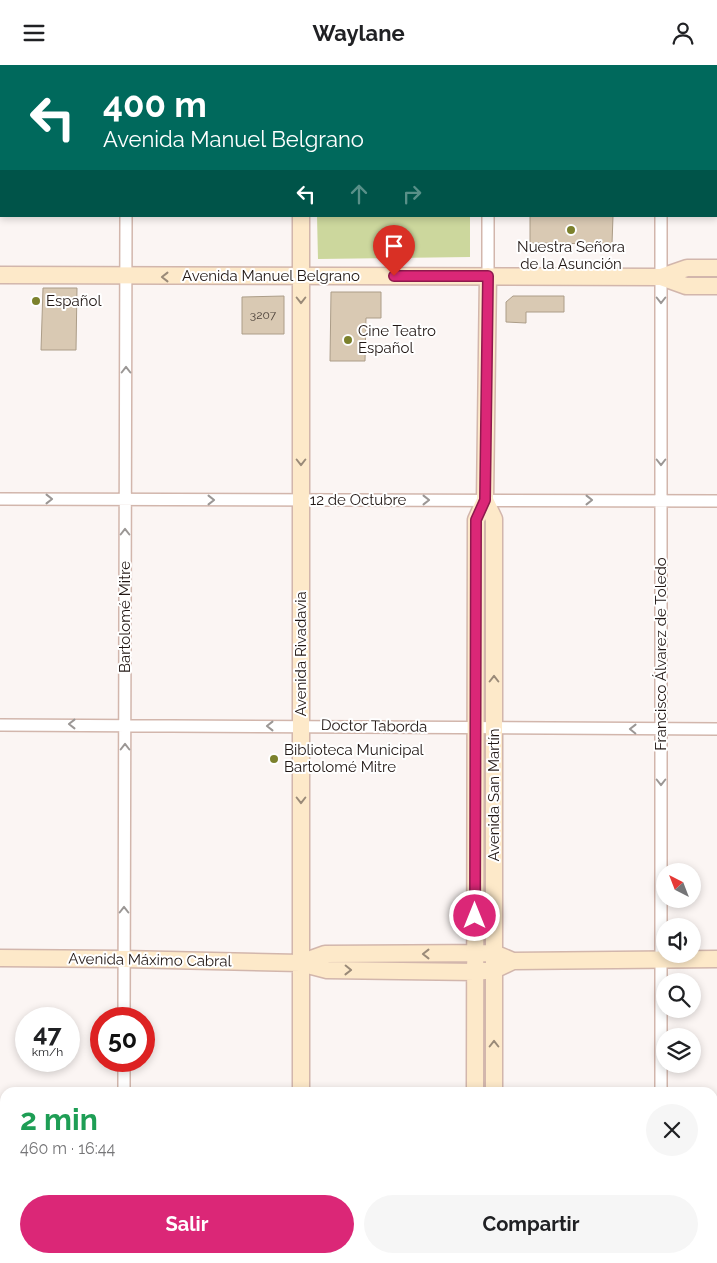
<!DOCTYPE html>
<html lang="es">
<meta charset="utf-8">
<style>
body{margin:0;font-family:Raleway,sans-serif;background:#f6f6f6;color:#202124;height:100vh;display:flex;flex-direction:column;font-size:19px;white-space:nowrap}
*{box-sizing:border-box;margin:0}
p{font-size:16px;color:#757577}
.icon{flex:none;width:28px;height:28px;fill:none;stroke:currentColor;stroke-width:2;stroke-linecap:round;stroke-linejoin:round}
.map{position:relative;flex:1;overflow:hidden}
.drawer{position:absolute;left:0px;top:1022px;width:718px;height:176px;display:flex;flex-direction:column;background:#fff;border-radius:15px 15px 0 0;box-shadow:0 2px 8px #0003}
.drawer>*{flex:none}
.hud{position:absolute;left:0px;top:0px;width:718px;height:152px;box-shadow:0 2px 8px #0003;background:#00695c;color:#fff;overflow:hidden}
.needle{width:32px;rotate:318deg}
.controls{position:absolute;left:656px;top:798px;display:grid;gap:10px}
.controls a{display:grid;place-items:center;width:45px;height:45px;border-radius:50%;background:#fff;box-shadow:0 2px 8px #0003;font-size:25px}
.speed{position:absolute;left:15px;top:942px;display:flex;gap:10px;font-size:25px;font-weight:700;text-align:center}
.speed>*{display:grid;place-content:center;width:65px;height:65px;border-radius:50%;background:#fff;box-shadow:0 2px 8px #0003;line-height:1}
.speed small{font-size:12px;font-weight:400}
.speed .limit{border:8px solid #d22;background:#fff;color:#111}
.pin{position:absolute;display:grid;place-items:center;width:42px;height:42px;color:#fff;margin:-51px -21px;border-radius:50% 50% 50% 0;rotate:-45deg;box-shadow:0 0 5px #0007}
.pin .icon{rotate:45deg}
.me{position:absolute;width:55px;margin:-28px;rotate:0deg;stroke-linejoin:round;filter:drop-shadow(0 0 4px #0008)}
.turn{display:flex;align-items:center;gap:18px;height:105px;padding:0 20px;font-size:22px}
.turn .icon{width:65px;height:65px;stroke-width:2.5}
.turn b{display:block;font-size:35px;line-height:42px}
.lanes{display:flex;align-items:center;height:48px;padding:0 20px;background:#0003;justify-content:center;gap:25px;direction:ltr}
.lanes .off{opacity:.35}
.round{display:grid;place-items:center;flex:none;width:52px;height:52px;border-radius:26px;background:#f6f6f6}
.summary{display:flex;align-items:center;justify-content:space-between;height:85px;padding:0 20px}
h1{font-size:30px;font-weight:700;line-height:38px;color:#1e9e55}
.button{display:flex;gap:10px;margin-top:auto;padding:10px 20px}
.button a{flex:1;height:58px;border-radius:30px;background:#db2777;color:#fff;font-size:20px;font-weight:700;line-height:58px;text-align:center}
.button a+a{background:#f6f6f6;color:#202124}
header{display:flex;justify-content:space-between;align-items:center;height:65px;padding:0 20px;background:#fff;font-size:22px;font-weight:700}
.map>svg:first-child{display:block}
</style>
<header><svg class="icon" aria-label="menu" viewBox="0 0 24 24"><path d="M4 6h16M4 12h16M4 18h16"/></svg>Waylane<svg class="icon" aria-label="person" viewBox="0 0 24 24"><circle cx="12" cy="8" r="4"/><path d="M4 21q1-7 8-7t8 7"/></svg></header>
<div class="map">
<svg width="717" height="1198" viewBox="0 0 717 1198">
<rect width="100%" height="100%" fill="#fbf5f3"/>
<path fill="#ccd79d" d="M317 151H470V192L318 194Z
M484 452H488V645H484Z
M484 686H487V879H483Z
M483 913H486V1027L482 1028Z"/>
<path fill="#d9c9b3" stroke="#ac9d88" d="M530 151H613L612 179 530 178Z
M43 223H77L76 285H41Z
M331 227H381V253H366L365 296H330Z
M284 231V269H242V232Z
M513 231H564V247H526V258L506 257V237Z"/>
<g fill="none" stroke-linecap="round" stroke-linejoin="round">
<g stroke="#d2b6ac" stroke-width="14">
<path id="street" d="M126 0V1
M489 1V0
M662 1V0
M488 211V151
M0 434 717 436
M0 660 717 664
M124 954 126 151
M124 1028V996
M661 1028V151
M0 1115H5
M712 1119H717
M124 1198V1194
M661 1198V1194"/>
</g>
<g stroke="#d2b6ac" stroke-width="19">
<path id="secondary" d="M300 0V1
M0 210 661 212 687 203H717
M661 212 686 221H717
M485 435 494 454V1028
M0 893 124 894 300 898 327 905 475 907 494 905 513 896
M300 898 325 889 494 888 513 896 717 894
M301 1028V151
M475 1028 476 455 485 435 488 211
M301 1194V1198
M476 1198V1194
M493 1198V1194"/>
</g>
<use href="#street" stroke="#fff" stroke-width="11"/>
<use href="#secondary" stroke="#fde9c9" stroke-width="16"/>
</g>
<defs><path id="oneway-chevron" d="M-2-3.5L2.5 0L-2 3.5" fill="none" stroke-width="1.6" stroke-linecap="round" stroke-linejoin="round" transform="scale(1.25)"/></defs>
<g stroke="#9a8a78">
<use href="#oneway-chevron" transform="translate(165 212) rotate(180)"/>
<use href="#oneway-chevron" transform="translate(301 235) rotate(90)"/>
<use href="#oneway-chevron" transform="translate(301 397) rotate(90)"/>
<use href="#oneway-chevron" transform="translate(494 614) rotate(-90)"/>
<use href="#oneway-chevron" transform="translate(301 735) rotate(90)"/>
<use href="#oneway-chevron" transform="translate(426 889) rotate(-180)"/>
<use href="#oneway-chevron" transform="translate(348 905) rotate(1)"/>
<use href="#oneway-chevron" transform="translate(494 979) rotate(-90)"/>
</g>
<g stroke="#9b9795">
<use href="#oneway-chevron" transform="translate(661 235) rotate(90)"/>
<use href="#oneway-chevron" transform="translate(126 305) rotate(-90)"/>
<use href="#oneway-chevron" transform="translate(661 397) rotate(90)"/>
<use href="#oneway-chevron" transform="translate(49 434)"/>
<use href="#oneway-chevron" transform="translate(211 435)"/>
<use href="#oneway-chevron" transform="translate(426 435)"/>
<use href="#oneway-chevron" transform="translate(589 435)"/>
<use href="#oneway-chevron" transform="translate(125 467) rotate(-90)"/>
<use href="#oneway-chevron" transform="translate(72 659) rotate(180)"/>
<use href="#oneway-chevron" transform="translate(270 661) rotate(-180)"/>
<use href="#oneway-chevron" transform="translate(633 664) rotate(-179)"/>
<use href="#oneway-chevron" transform="translate(125 682) rotate(-90)"/>
<use href="#oneway-chevron" transform="translate(661 717) rotate(90)"/>
<use href="#oneway-chevron" transform="translate(124 845) rotate(-90)"/>
</g>
<g fill="none" stroke-linecap="round" stroke-linejoin="round">
<g stroke="#8e194d" stroke-width="12">
<path id="route" d="M394 211H488L485 435 476 455 475 851"/>
</g>
<use href="#route" stroke="#db2777" stroke-width="9"/>
</g>
<g fill="#7c812c" stroke="#fff" stroke-width="2">
<circle cx="571" cy="165" r="5"/>
<circle cx="36" cy="236" r="5"/>
<circle cx="348" cy="275" r="5"/>
<circle cx="274" cy="694" r="5"/>
</g>
<g text-anchor="middle" dominant-baseline="central" stroke-width="4" stroke-linejoin="round" paint-order="stroke">
<g font-size="12" fill="#4f443c">
<text x="263" y="250">3207</text>
</g>
<g font-size="15" fill="#211714" stroke="#fff" text-anchor="start">
<text x="571" y="182" text-anchor="middle">Nuestra Señora<tspan x="571" dy="17">de la Asunción</tspan></text>
<text x="46" y="236">Español</text>
<text x="358" y="266">Cine Teatro<tspan x="358" dy="17">Español</tspan></text>
<text x="284" y="685">Biblioteca Municipal<tspan x="284" dy="17">Bartolomé Mitre</tspan></text>
</g>
<g font-size="15" fill="#211714" stroke="#fff">
<text x="271" y="211">Avenida Manuel Belgrano</text>
<text x="358" y="435">12 de Octubre</text>
<text transform="translate(125 552) rotate(-90)">Bartolomé Mitre</text>
<text transform="translate(301 589) rotate(-90)">Avenida Rivadavia</text>
<text transform="translate(661 589) rotate(-90)">Francisco Álvarez de Toledo</text>
<text transform="translate(374 661) rotate(1)">Doctor Taborda</text>
<text transform="translate(494 730) rotate(-90)">Avenida San Martín</text>
<text transform="translate(150 895) rotate(1)">Avenida Máximo Cabral</text>
</g>
</g>
</svg>
<div class="controls">
<a><svg class="needle" viewBox="-14 -14 28 28"><path d="M0-13l5 13h-10z" fill="#e53935"/><path d="M0 13l5-13h-10z" fill="#757577"/></svg></a>
<a><svg class="icon" aria-label="sound" viewBox="0 0 24 24"><path d="M4 9h4l5-4v14l-5-4H4zM17 9q2 3 0 6"/></svg></a>
<a><svg class="icon" aria-label="search" viewBox="0 0 24 24"><circle cx="10" cy="10" r="6"/><path d="M15 15l6 6"/></svg></a>
<a><svg class="icon" aria-label="layers" viewBox="0 0 24 24"><path d="M12 4l9 5-9 5-9-5zM3 14l9 5 9-5"/></svg></a>
</div>
<div class="speed"><div>47<small>km/h</small></div><div class="limit">50</div></div>
<div class="pin" style="left:394px;top:211px;background:#d93025"><svg class="icon" aria-label="arrive" viewBox="0 0 24 24"><path d="M6 21V4h12l-3 4 3 4H6"/></svg></div>
<svg class="me" style="left:475px;top:851px" viewBox="-20 -20 40 40"><circle r="17" fill="#db2777" stroke="#fff" stroke-width="3"/><path d="M0-11L8 9 0 5-8 9z" fill="#fff"/></svg>
<div class="hud">
<div class="turn"><svg class="icon" aria-label="left" viewBox="0 0 24 24"><path d="M17 20v-9H6M10 6l-5 5 5 5"/></svg><div><b>400 m</b>Avenida Manuel Belgrano</div></div>
<div class="lanes"><svg class="icon" aria-label="left" viewBox="0 0 24 24"><path d="M17 20v-9H6M10 6l-5 5 5 5"/></svg><svg class="icon off" aria-label="ahead" viewBox="0 0 24 24"><path d="M12 20V5M6 11l6-6 6 6"/></svg><svg class="icon off" aria-label="right" viewBox="0 0 24 24"><path d="M7 20v-9h11M14 6l5 5-5 5"/></svg></div>
</div>
<section class="drawer">
<div class="summary"><div><h1>2 min</h1><p>460 m · 16:44</p></div><a class="round"><svg class="icon" aria-label="close" viewBox="0 0 24 24"><path d="M6 6l12 12M18 6L6 18"/></svg></a></div>
<div class="button"><a>Salir</a><a>Compartir</a></div>
</section>
</div>
